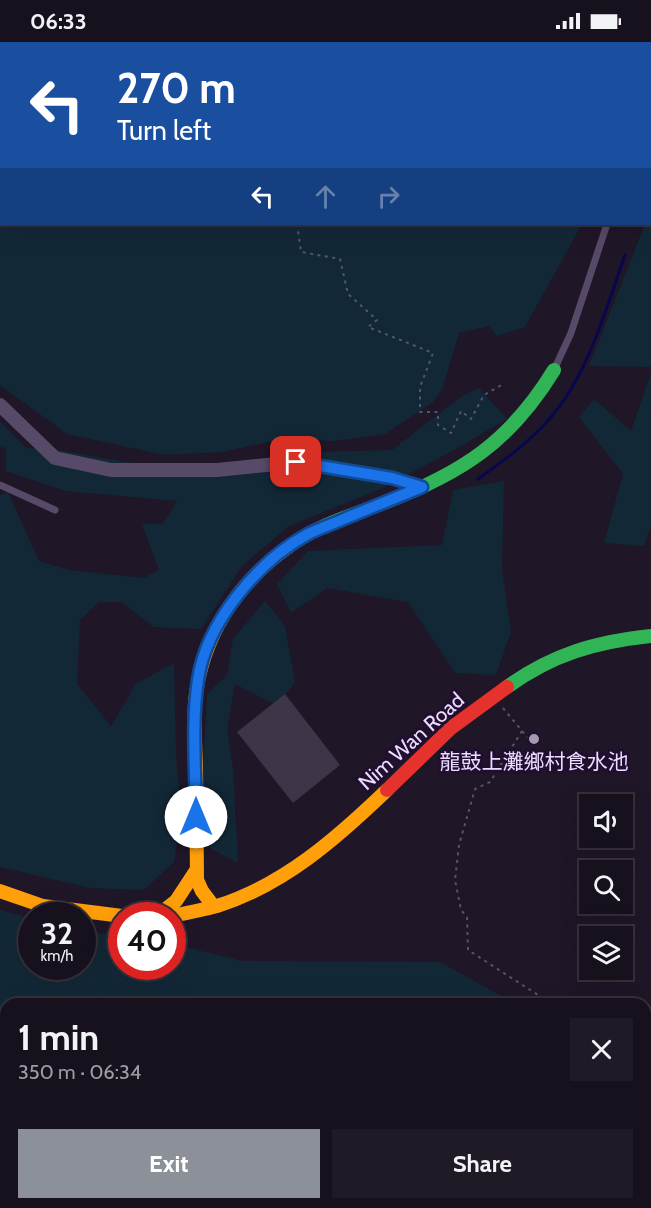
<!DOCTYPE html>
<meta charset="utf-8">
<style>
body{margin:0;font-family:Cabin,"Noto Sans TC",sans-serif;background:#201926;color:#f1f3f6;height:100vh;display:flex;flex-direction:column;font-size:22px;white-space:nowrap}
*{box-sizing:border-box;margin:0}
p{font-size:20px;color:#9e9da4}
.icon{flex:none;width:33px;height:33px;fill:none;stroke:currentColor;stroke-width:2;stroke-linecap:round;stroke-linejoin:round}
.map{position:relative;flex:1;overflow:hidden}
.sheet{position:absolute;left:0px;top:956px;width:651px;height:212px;display:flex;flex-direction:column;background:#17101d;border-radius:18px 18px 0 0;box-shadow:0 6px 24px #0002,0 0 0 2px #36303b}
.sheet>*{flex:none}
.hud{position:absolute;left:0px;top:0px;width:651px;height:183px;box-shadow:0 6px 24px #0002,0 0 0 2px #36303b;background:#1a4fa0;color:#fff;overflow:hidden}
.fabs{position:absolute;left:579px;top:752px;display:grid;gap:12px}
.fabs a{display:grid;place-items:center;width:54px;height:54px;border-radius:0px;background:#17101d;box-shadow:0 6px 24px #0002,0 0 0 2px #36303b;font-size:30px}
.speed{position:absolute;left:18px;top:860px;display:flex;gap:12px;font-size:30px;font-weight:700;text-align:center}
.speed>*{display:grid;place-content:center;width:78px;height:78px;border-radius:50%;background:#17101d;box-shadow:0 6px 24px #0002,0 0 0 2px #36303b;line-height:1}
.speed small{font-size:15px;font-weight:400}
.speed .limit{border:9px solid #d22;background:#fff;color:#111}
.pin{position:absolute;display:grid;place-items:center;width:51px;height:51px;color:#fff;margin:-26px;border-radius:12px;box-shadow:0 3px 9px #0006}
.me{position:absolute;width:66px;margin:-33px;rotate:0deg;stroke-linejoin:round;filter:drop-shadow(0 0 4px #0008)}
.turn{display:flex;align-items:center;gap:21px;height:126px;padding:0 18px;font-size:27px}
.turn .icon{width:78px;height:78px;stroke-width:2.5}
.turn b{display:block;font-size:42px;line-height:51px}
.lanes{display:flex;align-items:center;height:57px;padding:0 18px;background:#0003;justify-content:center;gap:30px;direction:ltr}
.lanes .off{opacity:.35}
.round{display:grid;place-items:center;flex:none;width:63px;height:63px;border-radius:0px;background:#201926}
.head{display:flex;align-items:center;justify-content:space-between;height:102px;padding:0 18px}
h1{font-size:36px;font-weight:800;line-height:45px}
.button{display:flex;gap:12px;margin-top:auto;padding:12px 18px}
.button a{flex:1;height:69px;border-radius:0px;background:#8c9099;color:#fff;font-size:24px;font-weight:800;line-height:69px;text-align:center}
.button a+a{background:#201926;color:#f1f3f6}
.status{display:flex;justify-content:space-between;align-items:center;height:42px;padding:0 30px;background:#17101d;direction:ltr}
.status svg{height:16px;fill:currentColor}
.map>svg:first-child{display:block}
</style>
<div class="status"><b>06:33</b><svg viewBox="0 0 49 12"><path d="M0 12V9h3v3zM5 12V6h3v6zM10 12V3h3v9zM15 12V0h3v12zM26 1h20v11H26zM47 4h2v5h-2z"/></svg></div>
<div class="map">
<svg width="651" height="1166" viewBox="0 0 651 1166">
<rect width="100%" height="100%" fill="#1f1627"/>
<path fill="#132837" d="M0 0H651V46L650 49V2H2V182H582L525 285 497 294 489 284 459 291 443 345 433 360 385 392 334 399 285 396 223 410 165 413 67 392 0 343Z
M651 163V325L589 324 645 182H650Z
M651 331V483L644 504 604 501 623 432 579 375 594 357 631 389Z
M479 346 507 377 456 407 381 447 289 484 242 524 201 587 153 585 122 560H99L80 578 77 642 111 684 136 642 174 621 176 715 181 769 174 820 144 848 91 846 0 825V453L8 450 39 519 69 528 144 536 159 528 142 482H163L177 459 66 449 6 429V406L0 405V379L26 406 64 409 131 421 214 423 317 410 392 408 462 354Z
M504 439 502 527 511 590 496 633 455 631 408 560 327 546 291 571 277 542 308 509 442 503 453 448Z
M265 559 285 584 295 641 276 663 235 642 227 689 233 726 238 821 210 806 202 742 207 652 227 633 233 597Z
M0 868 31 876 32 924H82L83 889 121 894 122 924H172L173 902 242 919 440 920 514 961 6 962V1161H645V1006H651V1166H0Z"/>
<g fill="none" stroke-linecap="round" stroke-linejoin="round">
<path stroke="#08074d" stroke-width="3" d="M650 37 651 35
M478 437C500 421 523 405 542 385 587 339 604 272 625 213"/>
</g>
<path fill="#3f3548" d="M285 652 340 723 293 761 237 690Z"/>
<g fill="none" stroke-linecap="round" stroke-linejoin="round">
<path stroke="#52566d" stroke-width="2" stroke-dasharray="3 4.5" stroke-linecap="butt" d="M207 0V2
M297 182 301 210 340 217 348 252 377 278 368 285 433 311 420 345V370H438V383L451 391 461 369 471 377 484 353 503 342
M503 666 528 696
M522 689 490 740 475 747 459 803 455 838 461 868 467 875 468 908 552 962
M645 996 651 997"/>
<path stroke="#574a68" stroke-width="7" d="M650 60 651 57
M554 328 571 291 607 182
M0 443 55 468"/>
<path stroke="#574a68" stroke-width="14" d="M0 363 55 416 111 428H217L296 420 392 436 422 445"/>
<path stroke="#30b455" stroke-width="14" d="M288 505C316 484 352 473 384 461 462 431 510 400 554 328
M507 645C553 612 595 600 651 594"/>
<path stroke="#ff9f0a" stroke-width="14" d="M0 849 43 864 122 874
M214 865 202 849 197 838C197 800 196 762 196 724 195 703 194 681 195 660 201 596 236 542 288 505
M158 873 176 859 197 827
M172 874C187 871 202 868 217 864 284 843 337 796 387 748"/>
<path stroke="#e5322d" stroke-width="14" d="M387 748 451 686 507 645"/>
</g>
<g fill="none" stroke-linecap="round" stroke-linejoin="round">
<g stroke="#114b97" stroke-width="15">
<path id="route" d="M196 775C196 730 191 683 198 638 206 581 258 519 308 492 320 486 333 482 346 476 371 466 397 455 422 445L392 436 296 420"/>
</g>
<use href="#route" stroke="#1a73e8" stroke-width="10"/>
</g>
<circle fill="#a597b3" stroke="#200f2e" stroke-width="2" cx="534" cy="697" r="6"/>
<g text-anchor="middle" dominant-baseline="central" stroke-width="6" stroke-linejoin="round" paint-order="stroke">
<g font-size="21" fill="#eddcff" stroke="#200f2e">
<text transform="translate(411 699) rotate(-42)">Nim Wan Road</text>
</g>
<g font-size="21" fill="#eddcff" stroke="#200f2e">
<text x="534" y="719">龍鼓上灘鄉村食水池</text>
</g>
</g>
</svg>
<div class="fabs">
<a><svg class="icon" aria-label="sound" viewBox="0 0 24 24"><path d="M4 9h4l5-4v14l-5-4H4zM17 9q2 3 0 6"/></svg></a>
<a><svg class="icon" aria-label="search" viewBox="0 0 24 24"><circle cx="10" cy="10" r="6"/><path d="M15 15l6 6"/></svg></a>
<a><svg class="icon" aria-label="layers" viewBox="0 0 24 24"><path d="M12 4l9 5-9 5-9-5zM3 14l9 5 9-5"/></svg></a>
</div>
<div class="speed"><div>32<small>km/h</small></div><div class="limit">40</div></div>
<div class="pin" style="left:296px;top:420px;background:#d93025"><svg class="icon" aria-label="arrive" viewBox="0 0 24 24"><path d="M6 21V4h12l-3 4 3 4H6"/></svg></div>
<svg class="me" style="left:196px;top:775px" viewBox="-20 -20 40 40"><circle r="19" fill="#fff"/><path d="M0-13L10 11 0 6-10 11z" fill="#1a73e8"/></svg>
<div class="hud">
<div class="turn"><svg class="icon" aria-label="left" viewBox="0 0 24 24"><path d="M17 20v-9H6M10 6l-5 5 5 5"/></svg><div><b>270 m</b>Turn left</div></div>
<div class="lanes"><svg class="icon" aria-label="left" viewBox="0 0 24 24"><path d="M17 20v-9H6M10 6l-5 5 5 5"/></svg><svg class="icon off" aria-label="ahead" viewBox="0 0 24 24"><path d="M12 20V5M6 11l6-6 6 6"/></svg><svg class="icon off" aria-label="right" viewBox="0 0 24 24"><path d="M7 20v-9h11M14 6l5 5-5 5"/></svg></div>
</div>
<section class="sheet">
<div class="head"><div><h1>1 min</h1><p>350 m · 06:34</p></div><a class="round"><svg class="icon" aria-label="close" viewBox="0 0 24 24"><path d="M6 6l12 12M18 6L6 18"/></svg></a></div>
<div class="button"><a>Exit</a><a>Share</a></div>
</section>
</div>
